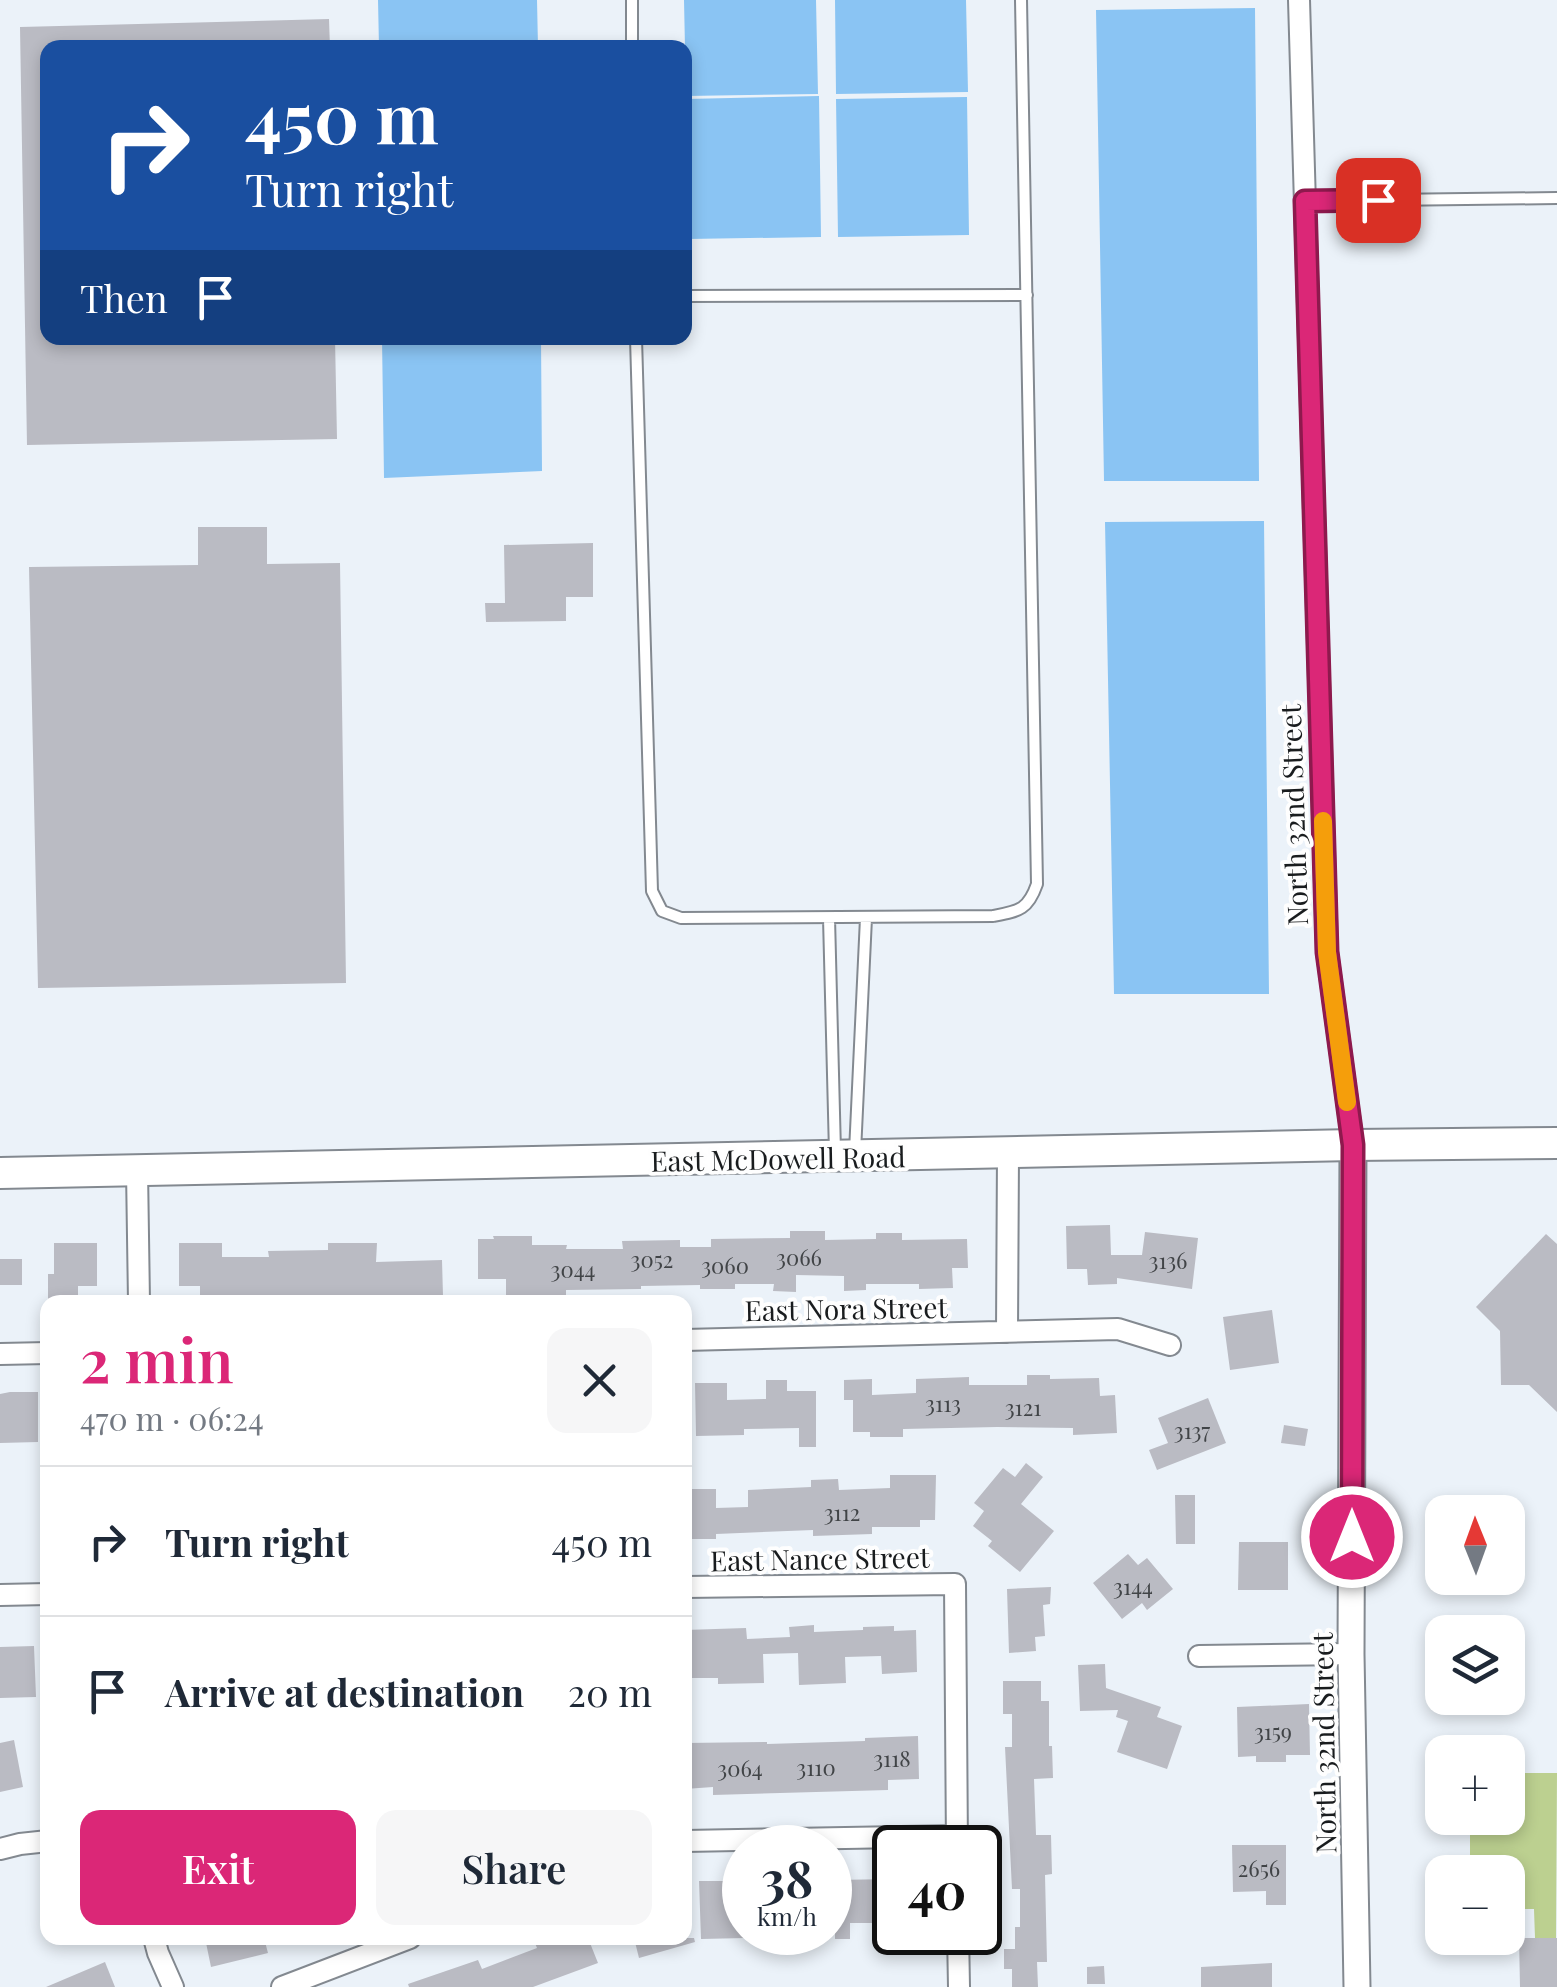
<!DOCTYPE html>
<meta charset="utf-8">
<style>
body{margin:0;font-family:"Playfair Display",serif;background:#f6f6f7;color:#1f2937;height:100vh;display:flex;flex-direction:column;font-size:38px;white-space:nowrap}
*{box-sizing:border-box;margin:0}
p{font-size:32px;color:#747a83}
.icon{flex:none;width:55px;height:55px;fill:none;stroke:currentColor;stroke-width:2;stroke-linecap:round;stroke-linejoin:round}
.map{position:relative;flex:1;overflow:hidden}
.panel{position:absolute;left:40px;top:1295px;width:652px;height:650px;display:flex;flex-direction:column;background:#fff;border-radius:20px;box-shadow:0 5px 15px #0003}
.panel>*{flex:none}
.guide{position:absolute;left:40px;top:40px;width:652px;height:305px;border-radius:20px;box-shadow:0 5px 15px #0003;background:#1a4fa0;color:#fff;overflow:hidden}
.needle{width:65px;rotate:359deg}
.controls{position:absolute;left:1425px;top:1495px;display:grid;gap:20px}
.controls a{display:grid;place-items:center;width:100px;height:100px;border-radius:20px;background:#fff;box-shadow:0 5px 15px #0003;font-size:50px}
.speed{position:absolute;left:722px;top:1825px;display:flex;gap:20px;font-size:50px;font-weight:700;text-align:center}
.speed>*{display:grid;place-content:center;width:130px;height:130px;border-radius:50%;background:#fff;box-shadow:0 5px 15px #0003;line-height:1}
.speed small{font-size:25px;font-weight:400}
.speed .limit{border:5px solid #111;border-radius:15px;background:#fff;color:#111}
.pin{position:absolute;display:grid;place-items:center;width:85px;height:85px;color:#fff;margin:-42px;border-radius:20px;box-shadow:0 5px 15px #0006}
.me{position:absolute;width:110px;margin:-55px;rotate:0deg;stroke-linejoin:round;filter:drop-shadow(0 0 8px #0008)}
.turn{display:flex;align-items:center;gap:35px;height:210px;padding:0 40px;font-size:45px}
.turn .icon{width:130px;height:130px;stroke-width:2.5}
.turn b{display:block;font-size:70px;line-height:85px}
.then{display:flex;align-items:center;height:95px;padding:0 40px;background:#0003;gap:20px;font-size:38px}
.round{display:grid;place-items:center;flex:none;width:105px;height:105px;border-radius:20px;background:#f6f6f7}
.overview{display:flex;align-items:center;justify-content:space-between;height:170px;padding:0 40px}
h1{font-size:60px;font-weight:600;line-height:75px;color:#db2777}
.action{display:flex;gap:20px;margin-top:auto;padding:20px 40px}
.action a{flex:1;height:115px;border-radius:20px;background:#db2777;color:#fff;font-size:40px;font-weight:600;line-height:115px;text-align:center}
.action a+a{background:#f6f6f7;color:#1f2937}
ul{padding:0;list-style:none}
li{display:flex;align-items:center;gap:30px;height:150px;padding:0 40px;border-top:2px solid #e0e1e3}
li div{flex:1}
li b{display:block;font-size:38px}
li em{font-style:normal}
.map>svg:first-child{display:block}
</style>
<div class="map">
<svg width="1557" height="1987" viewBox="0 0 1557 1987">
<rect width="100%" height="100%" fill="#ebf2f9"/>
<path fill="#bcd090" d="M1508 1773H1557L1556 1938H1535L1534 1909H1508V1872H1470V1818H1508Z"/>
<path fill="#8ac4f3" d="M378 0H537L538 47H379Z
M684 0H816L818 94 686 96Z
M835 0H966L968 92 836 94Z
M1255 8 1259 481H1104L1096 10Z
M819 96 821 237 688 239 686 99Z
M967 97 969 235 838 237 836 99Z
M382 338H541L542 471 384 478Z
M1264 521 1269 994H1114L1105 522Z"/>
<path fill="#babbc3" d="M329 19 330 48H48V338H335L337 439 27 445 20 27Z
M198 527H267V564L340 563 346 983 38 988 29 567 198 565Z
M593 543V597H566V621L486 622 485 603H505L504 545Z
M1110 1225 1111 1255H1142L1145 1232 1198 1238 1192 1289 1117 1278V1284L1088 1285 1087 1269H1067L1066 1226Z
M790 1231H825V1240L876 1239V1233H902V1240L967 1239 968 1268H952L953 1288 919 1289V1284H866V1290L844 1291V1276L796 1275V1292L773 1291 774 1284H735V1289H700V1285L641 1286V1289L566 1290V1295L506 1296V1279H478V1239H494L493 1236H532V1245H567L566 1249H623L622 1241 680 1240V1247H711V1239L790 1238Z
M1546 1234 1557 1244V1412L1529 1385H1501L1500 1331 1476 1307Z
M54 1243H97V1286H78V1301L48 1302V1274H54Z
M179 1243H222V1257H269L268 1251 328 1250V1243H377L376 1262 442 1260 443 1296 376 1298V1300H319V1296L200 1301V1286H179Z
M0 1259H22V1285H0Z
M1272 1310 1279 1363 1230 1370 1223 1317Z
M1027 1375H1050V1379L1099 1378 1100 1396 1115 1395 1117 1433 1073 1435V1428L997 1427 903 1429V1437H870V1432H853V1400H844V1380L872 1379V1395L916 1393V1379L969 1377V1385H1027Z
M766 1380H787V1391H816V1447H799V1428L744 1429V1435L696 1436 695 1383H727V1400L766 1399Z
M10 1392H38V1442L0 1443V1394Z
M1208 1398 1226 1443 1157 1470 1149 1450 1168 1443 1158 1418Z
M1284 1425 1308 1429 1305 1446 1281 1443Z
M1026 1463 1043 1477 1021 1504 1054 1531 1020 1572 988 1546 992 1541 973 1526 984 1511 974 1503 1003 1468 1015 1477Z
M890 1475H936L935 1520H920V1527H872V1534L813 1536V1530L716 1534V1539H685V1489H716V1508L748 1507V1490L811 1487V1480L838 1479 839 1490 890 1488Z
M1175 1495H1195V1544H1176Z
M1239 1542H1288V1590H1238Z
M1128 1554 1138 1565 1147 1558 1173 1589 1147 1610 1142 1603 1122 1619 1093 1583Z
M1051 1587 1050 1604 1043 1605 1045 1636 1035 1637 1036 1651 1009 1653 1007 1589Z
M814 1625V1632L863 1630V1627L894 1626V1631L916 1630 917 1672 882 1674 881 1656 845 1657 846 1683 799 1685 798 1653 763 1654 764 1683 718 1684V1678H685V1630L746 1628 747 1639 790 1637 789 1627Z
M34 1646 36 1697 0 1698V1647Z
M1105 1664 1106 1688 1161 1707 1157 1717 1182 1726 1167 1769 1117 1752 1128 1721 1116 1717 1118 1710 1080 1711 1078 1665Z
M1003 1681H1041V1701H1049V1746H1052L1053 1778 1034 1779 1036 1835H1051L1052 1874 1045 1875 1047 1962H1037L1038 1987H1012V1969H1004V1949H1015V1927H1020V1889H1012L1005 1747H1012V1714H1003Z
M1309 1704 1310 1755H1286V1762H1256V1756L1238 1757 1237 1707Z
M918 1736 919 1779 888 1780V1790L713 1795V1787L685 1789V1743L767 1742V1744L865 1741V1738Z
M14 1740 23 1787 0 1792V1743Z
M1232 1845H1286V1905H1266V1891L1233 1892Z
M895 1879V1923H850V1939H835V1933H830V1890H833V1880Z
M699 1881H723V1887H745V1938L701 1939Z
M205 1938H264L268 1953 211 1967Z
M533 1938H588L598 1963 533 1987H409L408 1984 478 1960 482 1969 537 1948Z
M634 1938H694L695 1942 639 1958Z
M1519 1938H1557V1987H1520Z
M105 1962 115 1987H46Z
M1272 1963V1987H1201V1967Z
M1104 1966 1105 1984H1087V1967Z"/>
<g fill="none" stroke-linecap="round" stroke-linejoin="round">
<g stroke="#838990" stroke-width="14">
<path id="service" d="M632 0V48
M1305 201 1557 198
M685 296 1027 295
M636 338 652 891 662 911 681 918 993 916C1019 911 1028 910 1037 884L1021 0
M829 918 835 1152
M855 1152 866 918"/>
</g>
<g stroke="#838990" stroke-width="24">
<path id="minor" d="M1299 0 1327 952 1353 1145
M137 1170 139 1302
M1007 1332 1008 1153
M685 1340 1118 1329 1170 1345
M0 1354 48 1353
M685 1587 955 1584 957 1848
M0 1595 48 1594
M1199 1656 1351 1654
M685 1841 956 1836
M0 1849 20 1844 48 1841
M958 1932 959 1987
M154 1938 158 1953 173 1987
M282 1987 410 1938"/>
</g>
<g stroke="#838990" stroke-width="29">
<path id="tertiary" d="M1353 1145 1351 1654 1357 1987"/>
</g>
<g stroke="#838990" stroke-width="34">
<path id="secondary" d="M0 1173 1353 1145 1557 1143"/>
</g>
<use href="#service" stroke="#fff" stroke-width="10"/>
<use href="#minor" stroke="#fff" stroke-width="20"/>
<use href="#tertiary" stroke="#fff" stroke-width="25"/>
<use href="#secondary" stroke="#fff" stroke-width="30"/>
</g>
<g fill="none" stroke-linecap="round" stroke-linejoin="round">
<g stroke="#8e194d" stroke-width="25">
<path id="route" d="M1352 1537 1353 1145 1327 952 1305 201 1378 200"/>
</g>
<use href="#route" stroke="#db2777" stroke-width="18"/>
<path stroke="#f59e0b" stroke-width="18" d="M1323 821 1327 952 1347 1102"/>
</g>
<g text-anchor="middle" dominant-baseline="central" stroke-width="8" stroke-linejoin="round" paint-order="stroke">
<g font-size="22" fill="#414447">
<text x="799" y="1257">3066</text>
<text x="652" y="1259">3052</text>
<text x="1168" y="1260">3136</text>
<text x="725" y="1265">3060</text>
<text x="573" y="1269">3044</text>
<text x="943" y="1403">3113</text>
<text x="1023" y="1407">3121</text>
<text x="1192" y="1430">3137</text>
<text x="842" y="1512">3112</text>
<text x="1133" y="1586">3144</text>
<text x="1273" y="1731">3159</text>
<text x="892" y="1758">3118</text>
<text x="816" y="1767">3110</text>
<text x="740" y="1768">3064</text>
<text x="1259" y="1868">2656</text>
</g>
<g font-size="28" fill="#191c1e" stroke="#fefefe">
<text transform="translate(1293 815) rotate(-92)">North 32nd Street</text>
<text transform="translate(778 1158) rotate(-1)">East McDowell Road</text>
<text transform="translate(846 1308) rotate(-1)">East Nora Street</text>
<text transform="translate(820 1558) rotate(-1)">East Nance Street</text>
<text transform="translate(1323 1743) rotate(-91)">North 32nd Street</text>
</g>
</g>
</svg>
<div class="controls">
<a><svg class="needle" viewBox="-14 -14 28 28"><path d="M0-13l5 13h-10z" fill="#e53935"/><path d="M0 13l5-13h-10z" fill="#747a83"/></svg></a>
<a><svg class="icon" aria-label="layers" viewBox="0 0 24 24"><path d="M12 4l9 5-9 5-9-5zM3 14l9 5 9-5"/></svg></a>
<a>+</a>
<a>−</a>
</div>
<div class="speed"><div>38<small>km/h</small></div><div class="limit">40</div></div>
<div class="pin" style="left:1378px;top:200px;background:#d93025"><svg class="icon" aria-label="arrive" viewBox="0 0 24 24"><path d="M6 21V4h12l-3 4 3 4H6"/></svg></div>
<svg class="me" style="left:1352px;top:1537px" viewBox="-20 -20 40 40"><circle r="17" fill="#db2777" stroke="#fff" stroke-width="3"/><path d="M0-11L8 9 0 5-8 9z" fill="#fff"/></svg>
<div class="guide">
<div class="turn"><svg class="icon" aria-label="right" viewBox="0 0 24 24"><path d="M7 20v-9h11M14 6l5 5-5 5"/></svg><div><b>450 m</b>Turn right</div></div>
<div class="then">Then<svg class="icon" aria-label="arrive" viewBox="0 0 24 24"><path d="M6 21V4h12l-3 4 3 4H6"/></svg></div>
</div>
<section class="panel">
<div class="overview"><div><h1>2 min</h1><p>470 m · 06:24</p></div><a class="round"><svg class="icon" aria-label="close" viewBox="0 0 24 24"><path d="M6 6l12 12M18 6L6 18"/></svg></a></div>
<ul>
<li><svg class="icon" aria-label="right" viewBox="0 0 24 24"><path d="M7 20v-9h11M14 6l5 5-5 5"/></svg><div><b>Turn right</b></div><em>450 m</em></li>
<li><svg class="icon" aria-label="arrive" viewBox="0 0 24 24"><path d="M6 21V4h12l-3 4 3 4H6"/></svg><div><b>Arrive at destination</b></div><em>20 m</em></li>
</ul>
<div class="action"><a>Exit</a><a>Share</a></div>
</section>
</div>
